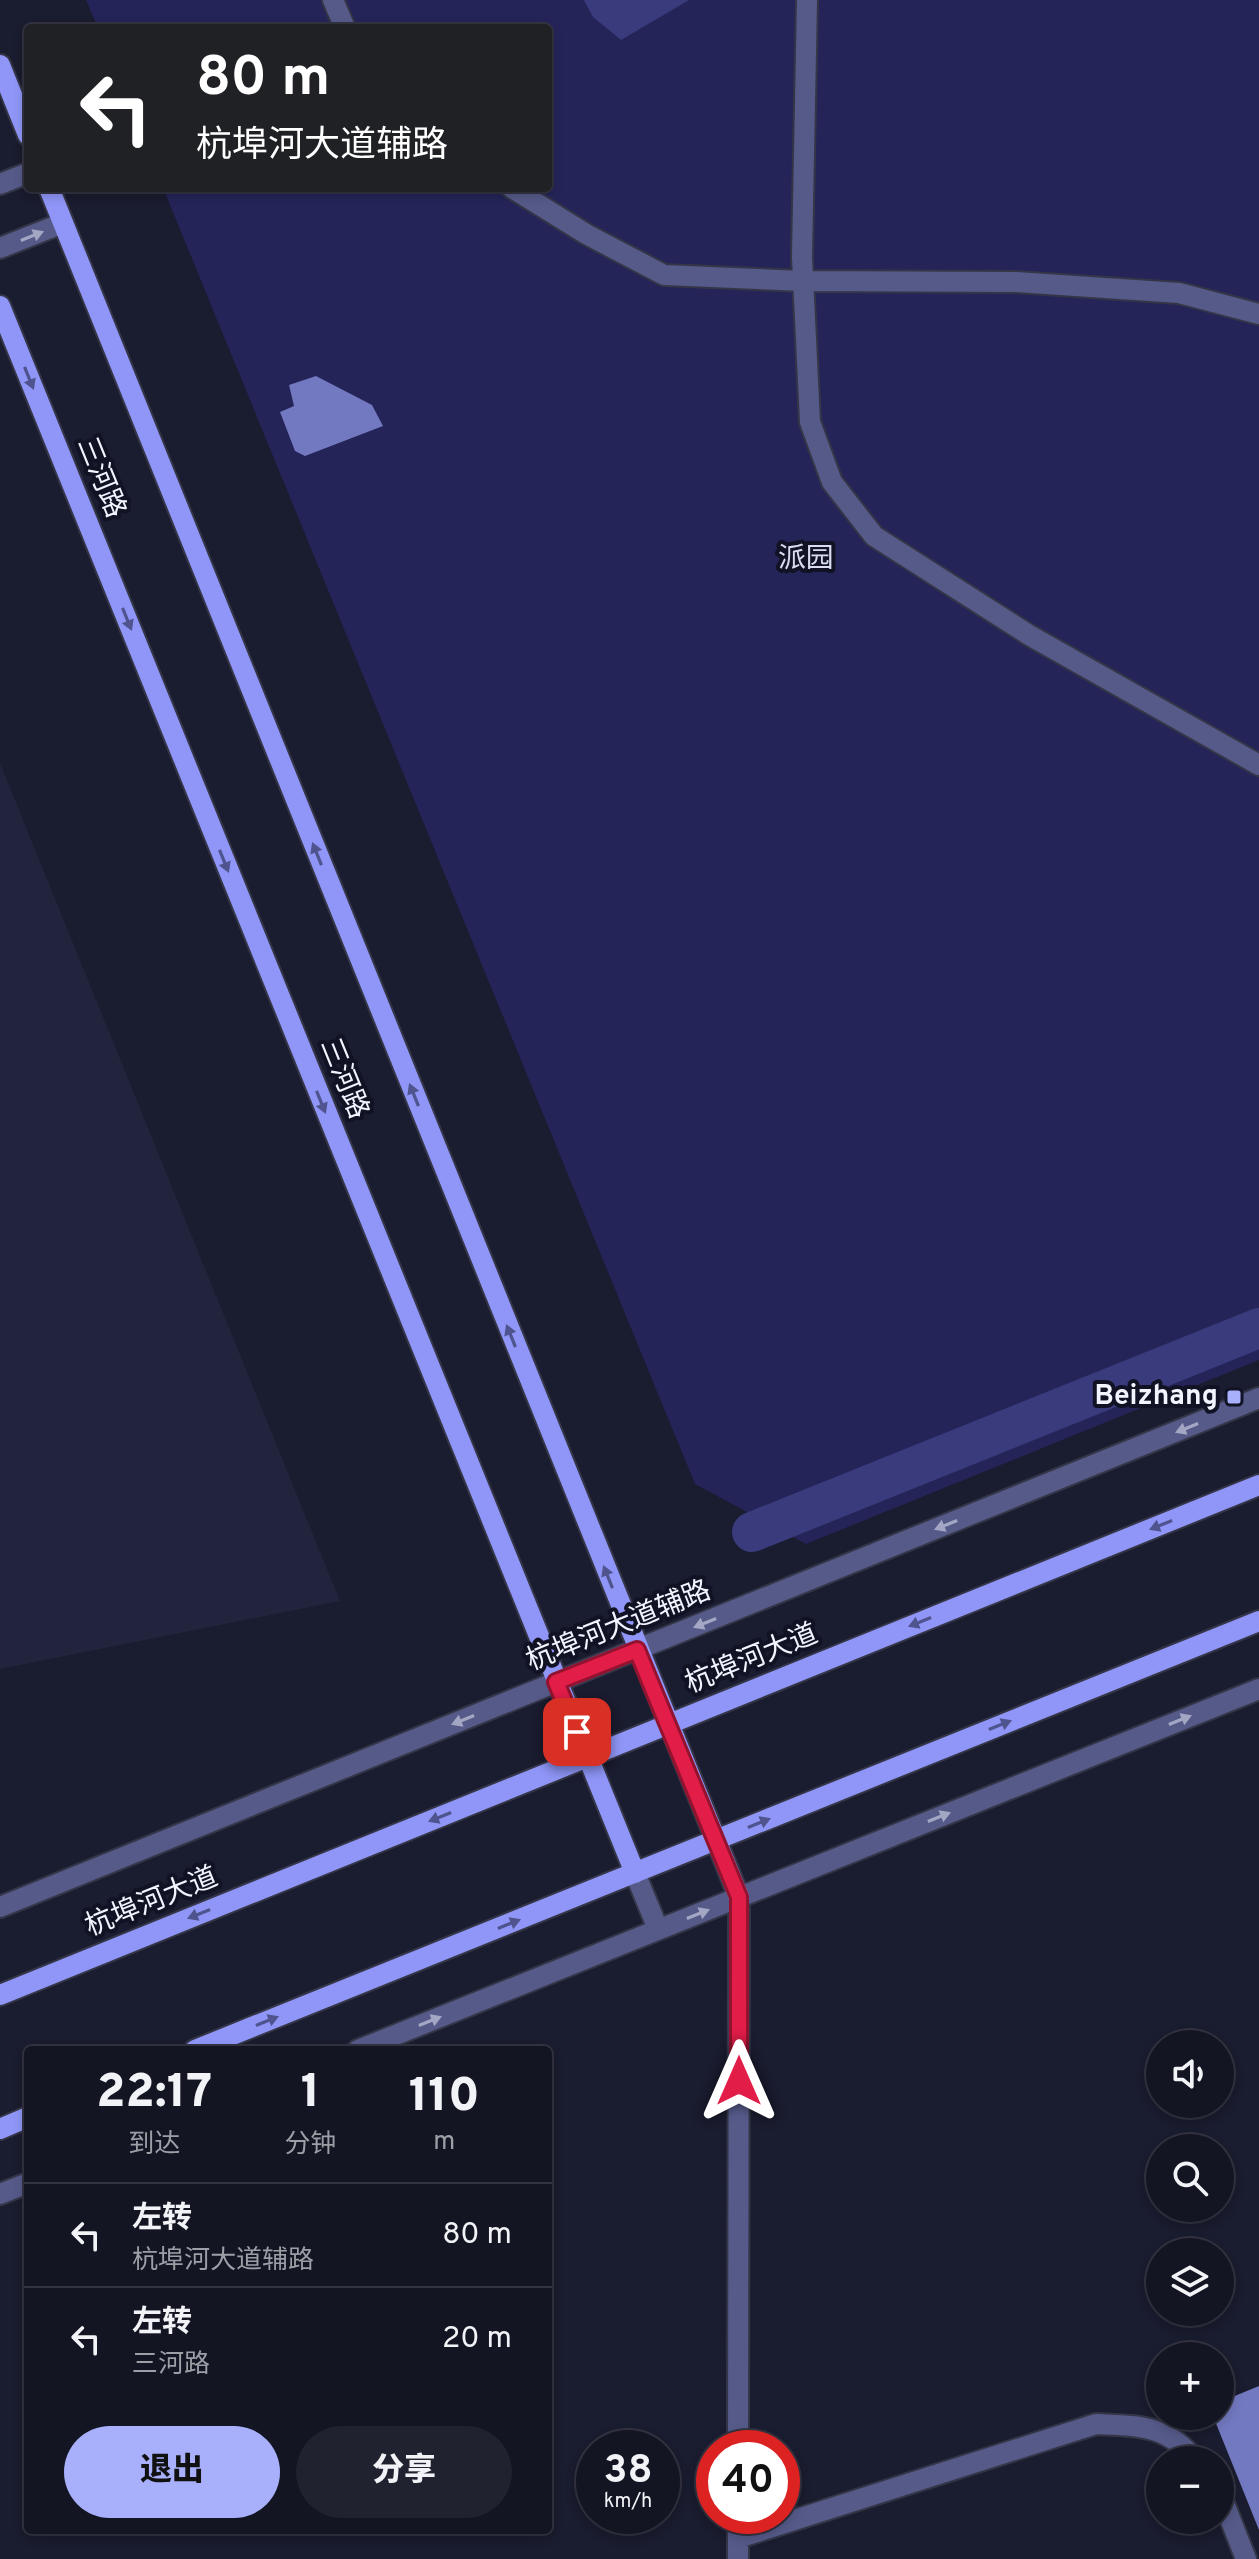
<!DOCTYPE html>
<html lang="zh">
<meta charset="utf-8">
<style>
body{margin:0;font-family:Overpass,"Noto Sans SC",sans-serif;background:#212230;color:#f1f3f6;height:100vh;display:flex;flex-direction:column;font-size:30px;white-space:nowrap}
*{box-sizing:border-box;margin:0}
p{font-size:26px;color:#9d9fa6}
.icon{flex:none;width:44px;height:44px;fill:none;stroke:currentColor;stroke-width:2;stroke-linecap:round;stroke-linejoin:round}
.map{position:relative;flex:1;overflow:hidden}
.drawer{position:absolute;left:24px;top:2046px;width:528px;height:488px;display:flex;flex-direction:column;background:#141523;border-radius:8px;box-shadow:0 4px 12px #0003,0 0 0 2px #333441}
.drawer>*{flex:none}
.top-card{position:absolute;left:24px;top:24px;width:528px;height:168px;border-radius:8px;box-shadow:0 4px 12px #0003,0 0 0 2px #333441;background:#202124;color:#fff;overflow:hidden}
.buttons{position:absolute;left:1146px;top:2030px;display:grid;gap:16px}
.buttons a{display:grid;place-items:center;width:88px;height:88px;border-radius:50%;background:#141523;box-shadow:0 4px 12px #0003,0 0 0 2px #333441;font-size:40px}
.speed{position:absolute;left:576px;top:2430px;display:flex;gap:16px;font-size:40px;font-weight:700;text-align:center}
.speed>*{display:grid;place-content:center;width:104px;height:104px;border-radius:50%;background:#141523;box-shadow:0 4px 12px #0003,0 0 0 2px #333441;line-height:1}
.speed small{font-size:20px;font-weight:400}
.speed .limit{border:12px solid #d22;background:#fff;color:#111}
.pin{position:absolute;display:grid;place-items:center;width:68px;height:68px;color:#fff;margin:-34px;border-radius:16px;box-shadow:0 4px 12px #0006}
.me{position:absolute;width:88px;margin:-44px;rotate:0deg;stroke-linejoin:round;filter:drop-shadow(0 0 6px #0008)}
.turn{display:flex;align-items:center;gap:28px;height:168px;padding:0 40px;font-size:36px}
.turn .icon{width:104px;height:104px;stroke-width:2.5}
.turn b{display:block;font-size:56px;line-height:68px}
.eta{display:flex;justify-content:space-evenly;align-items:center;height:136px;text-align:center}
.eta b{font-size:48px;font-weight:800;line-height:56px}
.primary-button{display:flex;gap:16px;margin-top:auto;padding:16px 40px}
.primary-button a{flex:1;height:92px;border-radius:48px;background:#a8b0fc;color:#111;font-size:32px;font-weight:800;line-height:92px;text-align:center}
.primary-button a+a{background:#212230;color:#f1f3f6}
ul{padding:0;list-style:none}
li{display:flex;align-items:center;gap:24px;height:104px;padding:0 40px;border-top:2px solid #333441}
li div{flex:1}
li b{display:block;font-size:30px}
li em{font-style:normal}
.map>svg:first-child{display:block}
</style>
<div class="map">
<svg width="1259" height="2559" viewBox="0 0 1259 2559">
<rect width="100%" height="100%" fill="#1a1c2f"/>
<path fill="#22243d" d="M0 763 340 1601 0 1669Z"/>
<path fill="#242458" d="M86 0H1259V1360L806 1544 695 1484 163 188H548V28H98Z"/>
<path fill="#393b7c" d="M584 0H689L621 40 593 17Z"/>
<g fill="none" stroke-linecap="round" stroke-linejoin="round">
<path stroke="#393b7c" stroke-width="40" d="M752 1532 1259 1328"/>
</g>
<path fill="#7379c0" d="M316 376 372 405 383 426 305 456 295 451 280 412 294 406 289 385Z
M1259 2386V2530L1213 2416H1220V2402Z"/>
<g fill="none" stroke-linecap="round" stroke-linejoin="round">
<g stroke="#343648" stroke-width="24">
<path id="minor" d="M333 0 345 28
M807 0 802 257 810 422 832 482 874 536 1029 635 1259 765
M0 184 28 173
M512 188 586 234 664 275 803 281 1016 282 1179 293 1259 314
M0 248 63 223
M635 1873 658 1929
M0 1907 1259 1398
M358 2050 1259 1689
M0 2194 28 2183
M738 2448 739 1897
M1220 2493 1246 2559
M738 2538 1096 2424C1137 2426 1167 2424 1195 2460
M738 2559V2516"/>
</g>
<g stroke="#343648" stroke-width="24">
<path id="major" d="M0 65 28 135
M49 188 739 1897
M0 306 635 1873
M0 1995 1259 1485
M195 2050 1259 1621
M0 2129 28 2117"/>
</g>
<use href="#minor" stroke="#565a89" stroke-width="20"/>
<use href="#major" stroke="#8f96f7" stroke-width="20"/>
</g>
<defs><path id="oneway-solid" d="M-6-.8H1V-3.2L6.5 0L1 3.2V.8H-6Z" transform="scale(2)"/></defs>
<g fill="#a4a7c4">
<use href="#oneway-solid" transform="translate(32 236) rotate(-22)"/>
<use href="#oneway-solid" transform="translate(1187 1428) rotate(158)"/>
<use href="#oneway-solid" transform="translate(946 1525) rotate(158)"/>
<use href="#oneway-solid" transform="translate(705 1623) rotate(158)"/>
<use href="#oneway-solid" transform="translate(463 1720) rotate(158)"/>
<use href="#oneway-solid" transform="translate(1180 1720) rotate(-22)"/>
<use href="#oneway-solid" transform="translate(939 1817) rotate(-22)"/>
<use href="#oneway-solid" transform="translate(698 1914) rotate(-22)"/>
<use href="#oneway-solid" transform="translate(430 2021) rotate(-22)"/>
</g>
<g fill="#50548e">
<use href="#oneway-solid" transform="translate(29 378) rotate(68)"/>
<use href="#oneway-solid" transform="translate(127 619) rotate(68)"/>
<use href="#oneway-solid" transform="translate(317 854) rotate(-112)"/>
<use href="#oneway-solid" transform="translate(224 861) rotate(68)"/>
<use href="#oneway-solid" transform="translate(414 1095) rotate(-112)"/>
<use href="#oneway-solid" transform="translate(321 1102) rotate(68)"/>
<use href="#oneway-solid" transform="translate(511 1336) rotate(-112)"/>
<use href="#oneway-solid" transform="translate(1161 1525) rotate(158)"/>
<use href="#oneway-solid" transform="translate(608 1577) rotate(-112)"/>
<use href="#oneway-solid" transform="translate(920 1622) rotate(158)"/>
<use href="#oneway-solid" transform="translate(1000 1725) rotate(-22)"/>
<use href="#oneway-solid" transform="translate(440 1817) rotate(158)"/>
<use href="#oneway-solid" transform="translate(759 1823) rotate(-22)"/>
<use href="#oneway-solid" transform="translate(199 1914) rotate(158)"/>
<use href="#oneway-solid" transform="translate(509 1924) rotate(-22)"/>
<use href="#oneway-solid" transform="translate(267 2021) rotate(-22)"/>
</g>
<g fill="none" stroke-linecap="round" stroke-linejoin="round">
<g stroke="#92132f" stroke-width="20">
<path id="route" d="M577 1732 556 1682 637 1650 739 1897V2081"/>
</g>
<use href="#route" stroke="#e11d48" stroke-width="14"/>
</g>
<rect fill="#a8b0fc" stroke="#111325" stroke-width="3" x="1226" y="1389" width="16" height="16" rx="4"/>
<g text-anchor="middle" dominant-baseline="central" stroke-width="8" stroke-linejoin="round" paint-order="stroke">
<g font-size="28" fill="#f2f4ff" stroke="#111325">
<text transform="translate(100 478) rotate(68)">三河路</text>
<text transform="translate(343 1079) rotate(68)">三河路</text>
<text transform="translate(619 1627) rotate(-22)">杭埠河大道辅路</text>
<text transform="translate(752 1660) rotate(-22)">杭埠河大道</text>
<text transform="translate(152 1903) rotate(-22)">杭埠河大道</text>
</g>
<g font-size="28" fill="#d9dcf0" stroke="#111325">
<text x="806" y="560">派园</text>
</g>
<g font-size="28" font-weight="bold" fill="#f2f4ff" stroke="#111325" text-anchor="end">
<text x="1218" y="1397">Beizhang</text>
</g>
</g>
</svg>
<div class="buttons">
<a><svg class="icon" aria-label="sound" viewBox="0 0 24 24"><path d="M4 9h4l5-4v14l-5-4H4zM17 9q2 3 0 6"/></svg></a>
<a><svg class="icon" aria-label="search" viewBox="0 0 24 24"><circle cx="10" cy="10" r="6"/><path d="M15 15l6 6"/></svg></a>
<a><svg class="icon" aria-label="layers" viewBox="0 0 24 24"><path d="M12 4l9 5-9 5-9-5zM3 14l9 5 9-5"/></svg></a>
<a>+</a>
<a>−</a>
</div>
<div class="speed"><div>38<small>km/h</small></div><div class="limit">40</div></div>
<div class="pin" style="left:577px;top:1732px;background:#d93025"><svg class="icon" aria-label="arrive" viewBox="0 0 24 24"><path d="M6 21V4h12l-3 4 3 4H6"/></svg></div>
<svg class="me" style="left:739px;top:2081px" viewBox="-20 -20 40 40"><path d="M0-17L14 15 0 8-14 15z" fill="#e11d48" stroke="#fff" stroke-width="4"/></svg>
<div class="top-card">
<div class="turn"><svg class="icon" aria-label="left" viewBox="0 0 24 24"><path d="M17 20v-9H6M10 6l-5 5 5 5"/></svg><div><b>80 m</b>杭埠河大道辅路</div></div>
</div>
<section class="drawer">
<div class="eta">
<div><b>22:17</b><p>到达</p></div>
<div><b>1</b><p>分钟</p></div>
<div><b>110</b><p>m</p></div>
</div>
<ul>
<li><svg class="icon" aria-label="left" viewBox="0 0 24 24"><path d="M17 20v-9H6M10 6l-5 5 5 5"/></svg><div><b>左转</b><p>杭埠河大道辅路</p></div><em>80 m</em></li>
<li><svg class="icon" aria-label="left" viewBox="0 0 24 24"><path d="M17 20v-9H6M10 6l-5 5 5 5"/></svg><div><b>左转</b><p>三河路</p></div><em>20 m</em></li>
</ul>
<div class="primary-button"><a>退出</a><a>分享</a></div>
</section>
</div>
